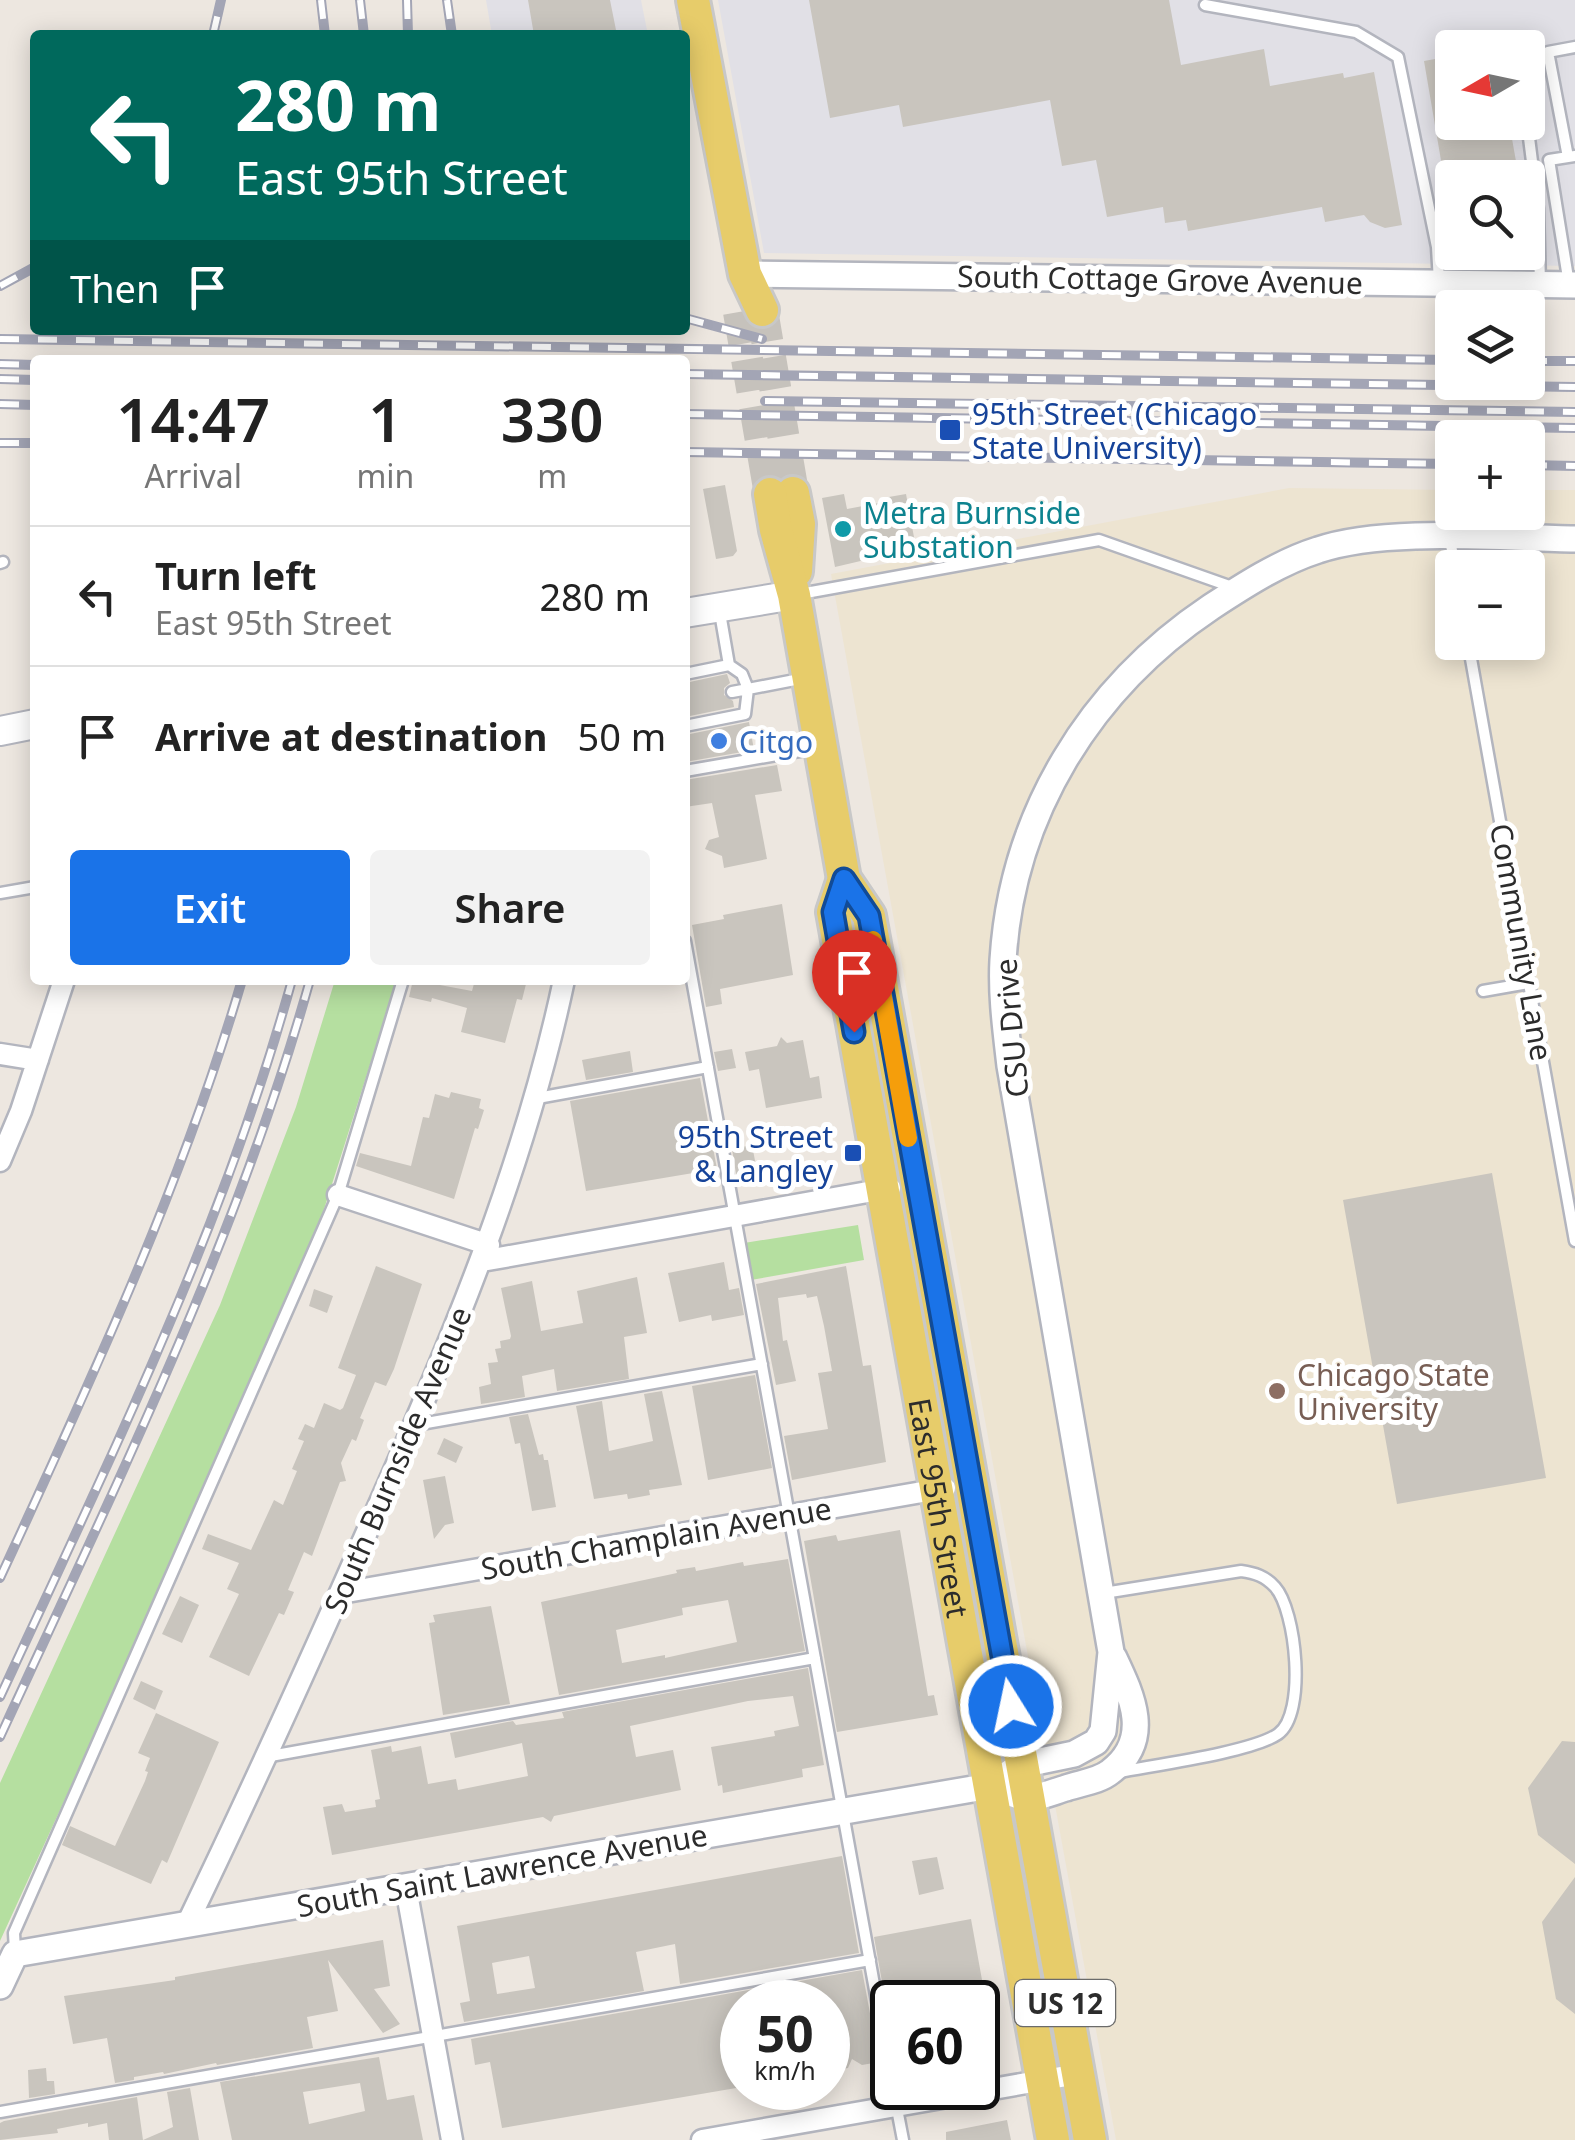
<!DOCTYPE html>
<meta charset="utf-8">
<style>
body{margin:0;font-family:"Noto Sans",sans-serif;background:#f2f2f2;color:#222;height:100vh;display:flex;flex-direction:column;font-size:38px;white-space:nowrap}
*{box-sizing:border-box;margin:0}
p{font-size:32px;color:#767676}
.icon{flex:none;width:55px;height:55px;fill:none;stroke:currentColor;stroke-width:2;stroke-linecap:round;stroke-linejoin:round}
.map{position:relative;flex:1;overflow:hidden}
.details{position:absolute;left:30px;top:355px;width:660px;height:630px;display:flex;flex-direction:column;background:#fff;border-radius:10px;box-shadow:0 5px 25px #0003}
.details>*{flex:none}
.banner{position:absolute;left:30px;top:30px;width:660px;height:305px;border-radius:10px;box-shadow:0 5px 25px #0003;background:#00695c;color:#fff;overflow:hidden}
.needle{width:65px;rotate:261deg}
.controls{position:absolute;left:1435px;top:30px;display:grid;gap:20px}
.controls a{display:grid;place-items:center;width:110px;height:110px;border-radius:10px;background:#fff;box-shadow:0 5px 25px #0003;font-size:50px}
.speed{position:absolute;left:720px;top:1980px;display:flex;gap:20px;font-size:50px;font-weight:700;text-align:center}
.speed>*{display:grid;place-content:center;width:130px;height:130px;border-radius:50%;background:#fff;box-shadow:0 5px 25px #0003;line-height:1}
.speed small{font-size:25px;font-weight:400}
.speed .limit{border:5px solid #111;border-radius:15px;background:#fff;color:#111}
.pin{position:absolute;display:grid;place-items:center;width:85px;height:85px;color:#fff;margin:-102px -42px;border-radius:50% 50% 50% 0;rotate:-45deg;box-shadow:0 0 10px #0007}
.pin .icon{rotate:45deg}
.me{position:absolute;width:110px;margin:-55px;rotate:350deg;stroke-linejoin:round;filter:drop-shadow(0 0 8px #0008)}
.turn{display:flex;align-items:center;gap:35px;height:210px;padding:0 40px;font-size:45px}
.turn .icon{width:130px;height:130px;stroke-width:2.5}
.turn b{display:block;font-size:70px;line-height:85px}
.then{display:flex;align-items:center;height:95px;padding:0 40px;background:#0003;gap:20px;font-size:38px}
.eta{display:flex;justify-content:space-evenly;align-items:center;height:170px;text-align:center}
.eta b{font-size:60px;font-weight:600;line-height:70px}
.cta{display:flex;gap:20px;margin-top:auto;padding:20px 40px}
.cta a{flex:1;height:115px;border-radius:10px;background:#1a73e8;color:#fff;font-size:40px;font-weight:600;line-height:115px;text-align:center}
.cta a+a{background:#f2f2f2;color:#222}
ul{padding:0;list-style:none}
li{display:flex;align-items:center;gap:30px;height:140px;padding:0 40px;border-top:2px solid #e0e0e0}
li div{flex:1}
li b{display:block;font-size:38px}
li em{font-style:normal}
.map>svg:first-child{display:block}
</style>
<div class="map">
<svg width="1575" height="2140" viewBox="0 0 1575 2140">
<rect width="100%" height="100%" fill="#ede7e0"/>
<path fill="#e1e0e6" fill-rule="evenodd" d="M486 0H641L648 35H492Z
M718 0H1575V266L764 253ZM1452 48H1528V122H1452ZM1452 178H1528V252H1452Z"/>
<path fill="#ede4d1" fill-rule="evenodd" d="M1289 488 1452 490V512H1528V490H1575V2140H1116L831 574ZM1452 568H1528V642H1452Z"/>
<path fill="#b5dfa0" d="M335 980H397L318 1228 181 1546 0 1941V1783L220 1305 296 1107Z
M858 1225 864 1260 751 1280 744 1243Z"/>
<path fill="#c9c5be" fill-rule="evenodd" d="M528 0H610L617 35H534Z
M809 0H1169L1181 65 1264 49 1270 86 1343 73 1344 78 1374 72 1402 225 1385 228 1370 222 1364 215 1325 222 1322 207 1188 231 1186 220 1165 223 1163 207 1107 217 1096 160 1062 166 1050 100 903 127 899 105 830 118Z
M1452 56V122H1509L1519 178H1444L1424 61Z
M725 485 737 551 733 556 716 559 703 489Z
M844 494 847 509 884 502 883 498 906 494 916 548 835 567 822 498Z
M727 674 730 683 724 688V695L733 701 734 707 685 717V683Z
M749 722 754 750 685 762V735Z
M777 765 782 791 755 795 767 859 724 868 722 856 705 849 709 840 719 837 712 803 685 807V780Z
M782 904 793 975 720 989 722 1004 706 1007 692 925 724 919 723 915Z
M413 980 472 991 475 980H527L522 1000 517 999 505 1043 461 1032 467 1008 432 998 431 1002 409 997Z
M781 1037 787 1043 803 1040 810 1078 819 1076 822 1098 766 1108 759 1069 749 1071 745 1052 777 1046Z
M732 1049 736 1068 718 1071 714 1052Z
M630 1051 633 1072 586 1080 582 1060Z
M700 1078 717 1169 586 1191 570 1101Z
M451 1092 481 1099 479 1108 484 1110 478 1129 475 1128 454 1199 356 1166 360 1153 411 1166 423 1117 429 1118 435 1094 449 1098Z
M752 1145 758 1176 737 1180 732 1149Z
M1492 1173 1546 1478 1397 1504 1343 1200Z
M724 1262 729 1290 739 1288 744 1315 712 1321 711 1315 679 1322 668 1273Z
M376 1266 422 1284 394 1369 386 1386 375 1382 360 1418 364 1420 356 1441 352 1439 341 1463 346 1481 340 1482 312 1556 304 1552 288 1590 294 1592 284 1615 279 1613 249 1676 209 1657 239 1594 227 1589 239 1563 202 1549 208 1534 251 1550 274 1500 283 1505 297 1471 292 1469 304 1441 298 1439 305 1424 314 1428 324 1403 340 1410 343 1408 356 1375 338 1368Z
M846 1266 863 1366 871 1365 886 1462 792 1480 784 1436 828 1429 818 1373 832 1371 824 1326 817 1296 807 1298 806 1294 778 1298 783 1341 787 1340 796 1381 776 1385 756 1284Z
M637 1277 647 1333 624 1337 629 1379 557 1391 554 1369 522 1376 525 1397 481 1404 479 1387 491 1384 488 1363 498 1362 495 1349 501 1348 500 1341 510 1339 511 1336 501 1288 532 1281 541 1331 583 1323 577 1291Z
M314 1289 333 1296 327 1313 309 1306Z
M755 1375 772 1468 708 1480 692 1386Z
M662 1391 682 1485 649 1490 650 1495 628 1499 627 1494 594 1499 576 1406 602 1401 609 1451 653 1441 644 1394Z
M528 1414 539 1455 543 1454 544 1460H548L556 1507 532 1511 520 1443 515 1444 509 1417Z
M444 1438 463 1447 456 1463 437 1454Z
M445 1476 454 1523 445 1525 434 1539 423 1480Z
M900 1530 928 1696 934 1695 938 1715 837 1732 804 1541 836 1535 838 1541Z
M788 1559 805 1651 559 1695 541 1602 677 1573 676 1570 695 1567 696 1571 743 1562 744 1566ZM728 1600 737 1642 665 1658V1655L622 1663 616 1630 683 1615 682 1608Z
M180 1596 199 1605 182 1643 162 1634Z
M491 1606 510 1704 443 1715 429 1623 435 1622 433 1615Z
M808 1668 824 1765 802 1769 803 1777 723 1793 722 1785 718 1786 711 1747 775 1736 774 1731 799 1726 793 1696 748 1701 630 1726 636 1757 673 1750 681 1790 554 1816 551 1822 543 1817 332 1855 323 1807 342 1804 345 1812 376 1807 375 1800 380 1799 371 1750 391 1746 392 1752 421 1746 428 1784 456 1779 458 1790 528 1776 522 1743 455 1758 450 1733 513 1721 516 1725 564 1718 562 1712Z
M141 1681 163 1691 155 1710 133 1699Z
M156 1713 219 1742 167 1863 162 1860 151 1884 62 1845 70 1826 115 1846 145 1781 148 1772 145 1771 150 1758 138 1753Z
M1562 1741 1575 1742V1864L1538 1835 1528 1788Z
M842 1856 859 1953 680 1984 675 1944 636 1952 644 1991 464 2022 460 2003 470 2001 457 1926ZM529 1956 535 1988 497 1994 492 1963Z
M937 1857 944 1889 919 1895 912 1861Z
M1575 1877V2014L1556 1999 1542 1922Z
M971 1919 986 2002H892V2038L874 1937Z
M383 1940 390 1986 374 1989 400 2024 383 2033 328 1960 338 2011 307 2017 313 2048 217 2065 216 2063 164 2074 163 2072 134 2077V2080L115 2083 107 2038 73 2044 64 1996 175 1980V1977Z
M862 1970 879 2062 862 2065 852 2059 848 2068 834 2071 828 2067V2002H742V2087L502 2128 490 2062 475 2065 471 2039Z
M379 2057 387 2100 414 2095 423 2140H232L220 2082ZM360 2083 365 2111 309 2124 303 2092Z
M46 2068 47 2081H54L55 2094 29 2098 28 2070Z
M190 2088 199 2140H143L173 2127 167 2092Z
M137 2097 143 2140H109L107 2123 88 2127V2123L57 2129 58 2133 0 2140V2123L4 2121Z
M1007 2120 1011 2140H946V2132Z"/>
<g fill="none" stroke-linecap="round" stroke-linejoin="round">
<path stroke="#c6c2bc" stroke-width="32" stroke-dasharray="32 16" stroke-linecap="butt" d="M762 310 793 493
M739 312 770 494"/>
<g stroke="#b3b5be" stroke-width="15">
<path id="service" d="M1205 5 1356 32 1398 57 1437 247 1439 282
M1527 122 1538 209 1540 283
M1568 157 1548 52 1575 47
M1569 284 1549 160 1575 156
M1450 539 1455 568
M0 563 3 562
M800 594 1099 540 1235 588
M719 607 729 665
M1468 642 1575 1241
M685 674 729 665 742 674 748 689 732 692
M685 726 745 714 748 689 805 678
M685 771 817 748
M0 893 35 887
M685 941 892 2084
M1483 991 1529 983
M532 1099 708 1067
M415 1425 762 1364
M1104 1593 1241 1571C1255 1573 1265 1576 1275 1587 1296 1610 1307 1714 1278 1734 1252 1752 1155 1765 1119 1772
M265 1757 815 1658
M15 1951 14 1933 338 1195 403 980
M893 2088 903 2140
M0 2112 870 1960"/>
</g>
<g stroke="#b3b5be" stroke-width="25">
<path id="minor" d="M0 1054 38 1060
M0 1161 21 1111 64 980
M338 1195 489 1245
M482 1261 890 1188
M341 1593 945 1488
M406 1888 452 2140
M187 1924C253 1787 316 1648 377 1509 453 1338 525 1164 564 980
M702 2140 1078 2074"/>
</g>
<g stroke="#b3b5be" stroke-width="30">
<path id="tertiary" d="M745 274 1575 285
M1013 1794C1032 1802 1046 1794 1066 1788 1080 1783 1099 1781 1110 1772 1153 1740 1132 1696 1114 1658
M0 1986 15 1954 990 1786 1021 1765 1074 1754 1096 1742 1103 1731 1111 1652 1010 1066C1006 1031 1001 995 1003 960 1012 814 1090 688 1211 607 1243 586 1280 562 1318 550 1385 527 1502 538 1575 539"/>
</g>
<g stroke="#b3b5be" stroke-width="32">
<path id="secondary" d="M685 613 794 595
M0 731 35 724"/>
</g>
<g stroke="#c8c8c8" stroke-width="38">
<g id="primary">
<path d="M693 0 745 274 762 310"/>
<path d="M793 493 799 524 796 571"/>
<path d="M770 494 776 530 794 595 844 879 869 916 1090 2140"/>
<path id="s1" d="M844 879 833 912 1053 2140"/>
</g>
</g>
<use href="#service" stroke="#fff" stroke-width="10"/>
<use href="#minor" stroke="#fff" stroke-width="20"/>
<use href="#tertiary" stroke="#fff" stroke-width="25"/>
<use href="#secondary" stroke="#fff" stroke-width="28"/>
<use href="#primary" stroke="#e7cc6a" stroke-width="32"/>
<g stroke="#a3a5b5" stroke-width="10">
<path id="rail" d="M321 0 325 35
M360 0 364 35
M407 0 408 35
M447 0 452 35
M213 35 221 0
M0 286 35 267
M685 318 762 339
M0 339 1452 360
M1528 361H1575
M0 364 35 365
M685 374 1575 387
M0 379 35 380
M765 401 1575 412
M0 404 35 405
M685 414 1575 428
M0 443H35
M685 452 1452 464
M1528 465 1575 466
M0 1578C90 1382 181 1188 242 980
M0 1697C108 1462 223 1230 292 980
M0 1737C114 1488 236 1244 310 980"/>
</g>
<use href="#rail" stroke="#fff" stroke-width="6" stroke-dasharray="19" stroke-linecap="butt"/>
</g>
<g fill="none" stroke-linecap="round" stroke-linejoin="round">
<g stroke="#114b97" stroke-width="25">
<path id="route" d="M854 1032 833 912 844 879 869 916 1011 1706"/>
</g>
<use href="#route" stroke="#1a73e8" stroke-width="18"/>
<path stroke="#f59e0b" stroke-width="18" d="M873 940 908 1138"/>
</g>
<g fill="#1a4fb4" stroke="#fff" stroke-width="4">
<rect x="938" y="418" width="24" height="24" rx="5"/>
<rect x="843" y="1143" width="20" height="20" rx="5"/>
</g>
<circle fill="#0f9aa8" stroke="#fff" stroke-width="4" cx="843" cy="529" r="10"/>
<circle fill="#3f7fe0" stroke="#fff" stroke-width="4" cx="719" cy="741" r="10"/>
<circle fill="#8d6e63" stroke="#fff" stroke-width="4" cx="1277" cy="1391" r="10"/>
<g text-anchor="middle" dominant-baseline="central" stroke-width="10" stroke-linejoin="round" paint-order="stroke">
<rect fill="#fff" stroke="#6b6b6b" stroke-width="2.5" x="1015" y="1980" width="100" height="46" rx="8"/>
<g font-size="28" font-weight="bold" fill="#2c2c2c">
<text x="1065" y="2003">US 12</text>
</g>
<g font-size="30" fill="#2c2c2c" stroke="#fff">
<text transform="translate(1160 279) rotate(1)">South Cottage Grove Avenue</text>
<text transform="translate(1522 942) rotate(80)">Community Lane</text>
<text transform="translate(1011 1028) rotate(-95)">CSU Drive</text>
<text transform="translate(397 1460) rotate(-67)">South Burnside Avenue</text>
<text stroke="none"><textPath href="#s1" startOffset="640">East 95th Street</textPath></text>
<text transform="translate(656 1538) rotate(-10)">South Champlain Avenue</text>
<text transform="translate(502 1870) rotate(-10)">South Saint Lawrence Avenue</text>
</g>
<g font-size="30" fill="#164399" stroke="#fff" text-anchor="start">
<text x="972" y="413">95th Street (Chicago<tspan x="972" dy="34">State University)</tspan></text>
<text x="833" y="1136" text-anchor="end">95th Street<tspan x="833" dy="34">&amp; Langley</tspan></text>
</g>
<g font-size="30" fill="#0d838f" stroke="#fff" text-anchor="start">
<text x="863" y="512">Metra Burnside<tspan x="863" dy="34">Substation</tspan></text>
</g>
<g font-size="30" fill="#366cbe" stroke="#fff" text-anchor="start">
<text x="739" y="741">Citgo</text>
</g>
<g font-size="30" fill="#785e54" stroke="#fff" text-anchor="start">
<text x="1297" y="1374">Chicago State<tspan x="1297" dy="34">University</tspan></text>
</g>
</g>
</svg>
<div class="controls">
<a><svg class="needle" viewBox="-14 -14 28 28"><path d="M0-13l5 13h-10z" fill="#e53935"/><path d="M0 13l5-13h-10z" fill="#767676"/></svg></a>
<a><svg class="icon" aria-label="search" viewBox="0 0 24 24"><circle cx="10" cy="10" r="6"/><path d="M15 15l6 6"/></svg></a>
<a><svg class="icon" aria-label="layers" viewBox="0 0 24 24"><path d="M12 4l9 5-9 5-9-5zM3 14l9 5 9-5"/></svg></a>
<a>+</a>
<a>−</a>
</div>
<div class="speed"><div>50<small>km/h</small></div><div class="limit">60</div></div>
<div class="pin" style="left:854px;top:1032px;background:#d93025"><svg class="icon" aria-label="arrive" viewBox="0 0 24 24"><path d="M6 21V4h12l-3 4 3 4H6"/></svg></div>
<svg class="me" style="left:1011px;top:1706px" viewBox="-20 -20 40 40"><circle r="17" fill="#1a73e8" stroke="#fff" stroke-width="3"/><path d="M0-11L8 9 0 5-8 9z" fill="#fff"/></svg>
<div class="banner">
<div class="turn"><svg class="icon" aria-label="left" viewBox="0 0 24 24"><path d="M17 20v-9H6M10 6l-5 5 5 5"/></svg><div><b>280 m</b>East 95th Street</div></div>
<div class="then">Then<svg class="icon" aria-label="arrive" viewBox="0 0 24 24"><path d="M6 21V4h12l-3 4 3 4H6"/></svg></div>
</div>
<section class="details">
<div class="eta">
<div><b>14:47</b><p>Arrival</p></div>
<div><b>1</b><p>min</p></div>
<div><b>330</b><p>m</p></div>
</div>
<ul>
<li><svg class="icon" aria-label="left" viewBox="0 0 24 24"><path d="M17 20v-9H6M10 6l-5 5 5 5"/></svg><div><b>Turn left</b><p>East 95th Street</p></div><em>280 m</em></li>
<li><svg class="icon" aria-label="arrive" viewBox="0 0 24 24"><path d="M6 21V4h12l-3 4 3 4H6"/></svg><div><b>Arrive at destination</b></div><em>50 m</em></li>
</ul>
<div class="cta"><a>Exit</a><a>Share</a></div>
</section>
</div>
